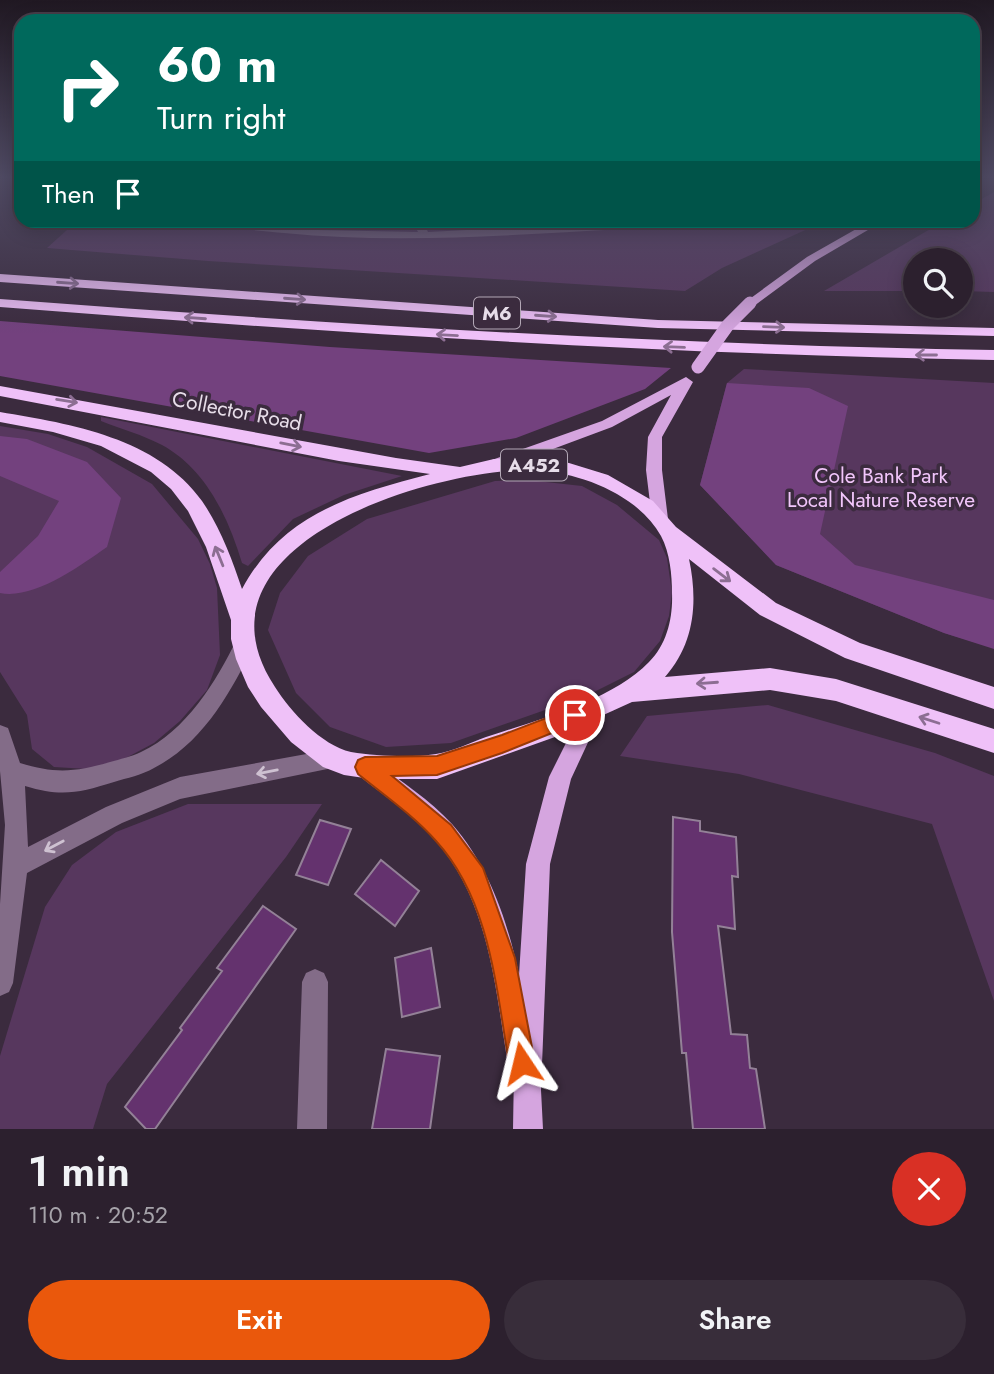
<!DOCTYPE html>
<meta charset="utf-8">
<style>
body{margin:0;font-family:Jost,sans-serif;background:#382d3a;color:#f1f3f6;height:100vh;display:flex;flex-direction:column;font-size:26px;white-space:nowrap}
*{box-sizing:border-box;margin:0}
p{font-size:23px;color:#a6a3aa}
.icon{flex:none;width:38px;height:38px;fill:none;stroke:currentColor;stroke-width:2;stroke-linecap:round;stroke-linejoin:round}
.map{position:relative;height:1129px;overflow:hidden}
.sheet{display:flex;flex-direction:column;background:#2c202e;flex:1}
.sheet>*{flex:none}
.guide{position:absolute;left:14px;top:14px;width:966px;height:214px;border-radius:21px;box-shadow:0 4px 18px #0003,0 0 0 2px #483e4a;background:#00695c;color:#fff;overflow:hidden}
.controls{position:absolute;left:903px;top:248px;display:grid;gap:14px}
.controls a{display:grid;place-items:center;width:70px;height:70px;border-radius:50%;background:#2c202e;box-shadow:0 4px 18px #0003,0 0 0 2px #483e4a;font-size:35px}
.pin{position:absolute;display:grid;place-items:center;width:60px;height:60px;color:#fff;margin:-30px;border:4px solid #fff;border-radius:50%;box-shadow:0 2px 7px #0007}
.me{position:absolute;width:77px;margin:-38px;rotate:350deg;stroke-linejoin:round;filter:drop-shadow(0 0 5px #0008)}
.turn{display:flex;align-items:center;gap:24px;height:147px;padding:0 28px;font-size:32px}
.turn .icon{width:91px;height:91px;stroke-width:2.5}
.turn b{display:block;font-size:49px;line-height:60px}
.then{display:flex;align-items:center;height:66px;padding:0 28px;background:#0003;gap:14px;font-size:26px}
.round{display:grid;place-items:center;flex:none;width:74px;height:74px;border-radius:37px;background:#382d3a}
.overview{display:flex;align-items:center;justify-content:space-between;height:119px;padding:0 28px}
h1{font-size:42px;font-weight:600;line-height:52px}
.primary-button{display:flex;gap:14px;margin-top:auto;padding:14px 28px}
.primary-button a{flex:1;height:80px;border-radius:42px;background:#ea580c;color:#fff;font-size:28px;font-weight:600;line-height:80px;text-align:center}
.primary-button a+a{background:#382d3a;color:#f1f3f6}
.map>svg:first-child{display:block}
</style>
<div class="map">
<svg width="994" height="1129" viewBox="0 0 994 1129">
<rect width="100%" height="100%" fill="#3b2b3e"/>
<path fill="#57375e" d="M994 192V292L961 291V261H915V291H824L944 221 973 220V204Z
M78 220 825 221 722 268 685 291 208 261 47 248Z
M744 369 994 383V648L944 633 776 565 700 485 727 383Z
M101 417 402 476 344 495 293 519 248 566 242 563C228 517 206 469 162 445 143 435 121 429 101 421Z
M0 426 48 434 87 447 152 484 198 539 210 564 217 588 220 655 207 690 180 721 154 743 124 759 87 769 54 767 32 749 27 715 0 672Z
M528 480 582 486 617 505 659 540 667 558 672 593 669 616 660 641 634 672 588 695 451 743 386 747 330 727 296 693 268 630 280 593 308 556 367 519 495 481Z
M768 705 935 753 994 776V1001L932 824 739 774 620 756 647 716Z
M188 804H322L286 857 107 1084 93 1129H0V1056L45 907 72 865 116 832Z"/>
<path fill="#73417e" d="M0 321 330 347 671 368 645 389 516 438 429 453 0 376Z
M727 383 809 388 848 406 820 534 855 565 994 600V649L944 633 776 565 700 485Z
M0 436 27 439 87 462 121 498 107 547C80 566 33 600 0 593V572L38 536 59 501 0 476Z"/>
<path fill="#64326e" stroke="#938197" stroke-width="2" d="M673 817 700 821V831L736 837 738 877 732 876 735 929 718 926 731 1034 747 1035 750 1068 756 1069 765 1129H693L686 1053H682L672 932Z
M320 820 351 829 328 885 296 875Z
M381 860 419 891 395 926 355 894Z
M263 906 296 929 155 1129H146L125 1107 182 1030 180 1028 222 971 217 968Z
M431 948 440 1007 402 1017 395 958Z
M386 1049 440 1056 430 1129H372Z"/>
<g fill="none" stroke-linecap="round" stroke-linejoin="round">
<path fill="#836c88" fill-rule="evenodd" d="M210 220H237L317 230 418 232 416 228 421 220H431L426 228 428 232 656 220 624 229C509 235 398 244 284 233 264 231 227 229 210 220Z
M244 637 251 639 254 645C231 692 203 743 154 768 142 775 127 778 114 782 79 793 61 797 25 786L28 847 106 807 180 777 334 749 342 752 345 759 342 766 180 799 122 823 27 873 13 983 9 992 0 996V904L5 825 0 771V725L8 728 20 763C55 774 76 772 110 762 120 759 131 757 141 752 186 731 216 682 237 639Z
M315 969 324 973 328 982 327 1129H297L302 982 306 973Z"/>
<path fill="#d5a5df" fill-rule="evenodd" d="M973 176H982L973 182Z
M872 220H885L815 261 754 306 744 303 807 257Z
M686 377 693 382 662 437V470L668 519 666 523H654L652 519 646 470 648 437 671 395 612 427 499 469H489L486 465 489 461 602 421Z
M594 699 601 701 604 708 571 779 550 864 541 1090 543 1129H513L514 1070 507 1059C495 983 488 901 436 841 413 815 384 796 357 774L354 767 357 760 365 756 373 760C399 780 429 799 452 824 489 866 508 922 519 975L526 864 549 777 587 701Z"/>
<path fill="#efc1f8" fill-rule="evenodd" d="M0 274 658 320 994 328V336L658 328 0 282Z
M0 299C331 324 662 345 994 350V360C662 354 331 333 0 307Z
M0 386 396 458 460 467 494 459 538 458 569 463 608 475 653 501 676 527 776 603 860 643 994 687V709L845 658 760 615 689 559C698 601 695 643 665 677L770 668 836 679 994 729V753L836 701 770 690 632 702 555 737 437 779H371L344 775 323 767 291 742 261 707 248 687 236 659 231 639V620L206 547 188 511 171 489 151 472 101 446 53 432 0 422V412C72 424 157 438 202 501 220 527 232 559 242 589 282 514 353 494 430 474L339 461 0 396ZM538 470C583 474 638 495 661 536 670 553 672 575 672 593 673 618 667 644 649 662 611 701 538 720 486 737 470 743 453 751 436 754 410 758 377 756 351 752 321 745 291 712 275 687 180 543 437 467 538 470Z"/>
<path stroke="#d5a5df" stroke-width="13" d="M698 367 728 325 750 303"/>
</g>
<defs><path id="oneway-shaft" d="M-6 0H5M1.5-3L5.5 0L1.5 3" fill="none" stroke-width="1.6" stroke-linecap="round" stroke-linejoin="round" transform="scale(1.75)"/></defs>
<g stroke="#8c6e92">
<use href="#oneway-shaft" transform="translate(68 283) rotate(4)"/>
<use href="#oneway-shaft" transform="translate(295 299) rotate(4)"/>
<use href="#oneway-shaft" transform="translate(546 316) rotate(4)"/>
<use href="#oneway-shaft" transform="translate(195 318) rotate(-176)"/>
<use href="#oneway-shaft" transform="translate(774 327) rotate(2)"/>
<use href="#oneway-shaft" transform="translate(447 335) rotate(-177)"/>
<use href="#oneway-shaft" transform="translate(674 347) rotate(-178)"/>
<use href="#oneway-shaft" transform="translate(926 355) rotate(-180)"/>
<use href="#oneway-shaft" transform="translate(67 401) rotate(9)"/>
<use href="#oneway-shaft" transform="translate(291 445) rotate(11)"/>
<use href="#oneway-shaft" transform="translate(219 556) rotate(-112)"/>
<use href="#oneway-shaft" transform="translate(722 575) rotate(37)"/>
<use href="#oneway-shaft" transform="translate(707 683) rotate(176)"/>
<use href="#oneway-shaft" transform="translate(929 720) rotate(-162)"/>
</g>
<g stroke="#cec1d1">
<use href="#oneway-shaft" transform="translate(267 772) rotate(169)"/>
<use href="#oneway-shaft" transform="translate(54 846) rotate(152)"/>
</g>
<linearGradient id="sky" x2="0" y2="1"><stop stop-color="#201822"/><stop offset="0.53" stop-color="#4f4a63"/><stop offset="1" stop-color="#4f4a63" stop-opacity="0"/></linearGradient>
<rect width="994" height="334" fill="url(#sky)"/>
<path fill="#ea580c" stroke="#983908" stroke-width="2" d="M575 707 582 709 585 715 582 721 502 753 437 775 392 776 451 825 483 868 515 958 535 1063 531 1073 522 1076 513 1073 509 1063C496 988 490 900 436 841 414 816 384 795 358 774L355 767 358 760 365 757 437 756 502 735Z"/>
<g text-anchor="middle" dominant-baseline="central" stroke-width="7" stroke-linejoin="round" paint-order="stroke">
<g fill="#3b2b3e" stroke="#b3a8b6" stroke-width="2">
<rect x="474" y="297.5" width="46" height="31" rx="5"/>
<rect x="501" y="449.5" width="66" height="31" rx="5"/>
</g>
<g font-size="19" font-weight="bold" fill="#e7dde9">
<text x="497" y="313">M6</text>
<text x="534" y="465">A452</text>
</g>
<g font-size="21" fill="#e7dde9" stroke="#3b2b3e">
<text transform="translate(237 411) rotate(11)">Collector Road</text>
</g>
<g font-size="21" fill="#f2c6fb" stroke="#3b2b3e">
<text x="881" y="476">Cole Bank Park<tspan x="881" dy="24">Local Nature Reserve</tspan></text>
</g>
</g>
</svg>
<div class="controls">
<a><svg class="icon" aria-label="search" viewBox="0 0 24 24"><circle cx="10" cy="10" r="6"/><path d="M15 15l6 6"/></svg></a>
</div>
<div class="pin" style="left:575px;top:715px;background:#d93025"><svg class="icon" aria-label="arrive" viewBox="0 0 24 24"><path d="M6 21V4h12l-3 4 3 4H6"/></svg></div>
<svg class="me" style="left:522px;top:1063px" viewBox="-20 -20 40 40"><path d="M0-17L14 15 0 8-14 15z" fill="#ea580c" stroke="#fff" stroke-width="4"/></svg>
<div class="guide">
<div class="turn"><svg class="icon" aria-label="right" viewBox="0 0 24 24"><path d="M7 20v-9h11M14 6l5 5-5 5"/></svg><div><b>60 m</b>Turn right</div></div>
<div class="then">Then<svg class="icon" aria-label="arrive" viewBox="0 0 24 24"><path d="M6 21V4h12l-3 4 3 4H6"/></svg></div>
</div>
</div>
<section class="sheet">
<div class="overview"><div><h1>1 min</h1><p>110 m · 20:52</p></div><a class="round" style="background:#d93025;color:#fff"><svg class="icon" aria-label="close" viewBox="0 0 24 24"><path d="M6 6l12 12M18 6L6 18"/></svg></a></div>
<div class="primary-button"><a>Exit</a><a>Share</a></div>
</section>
